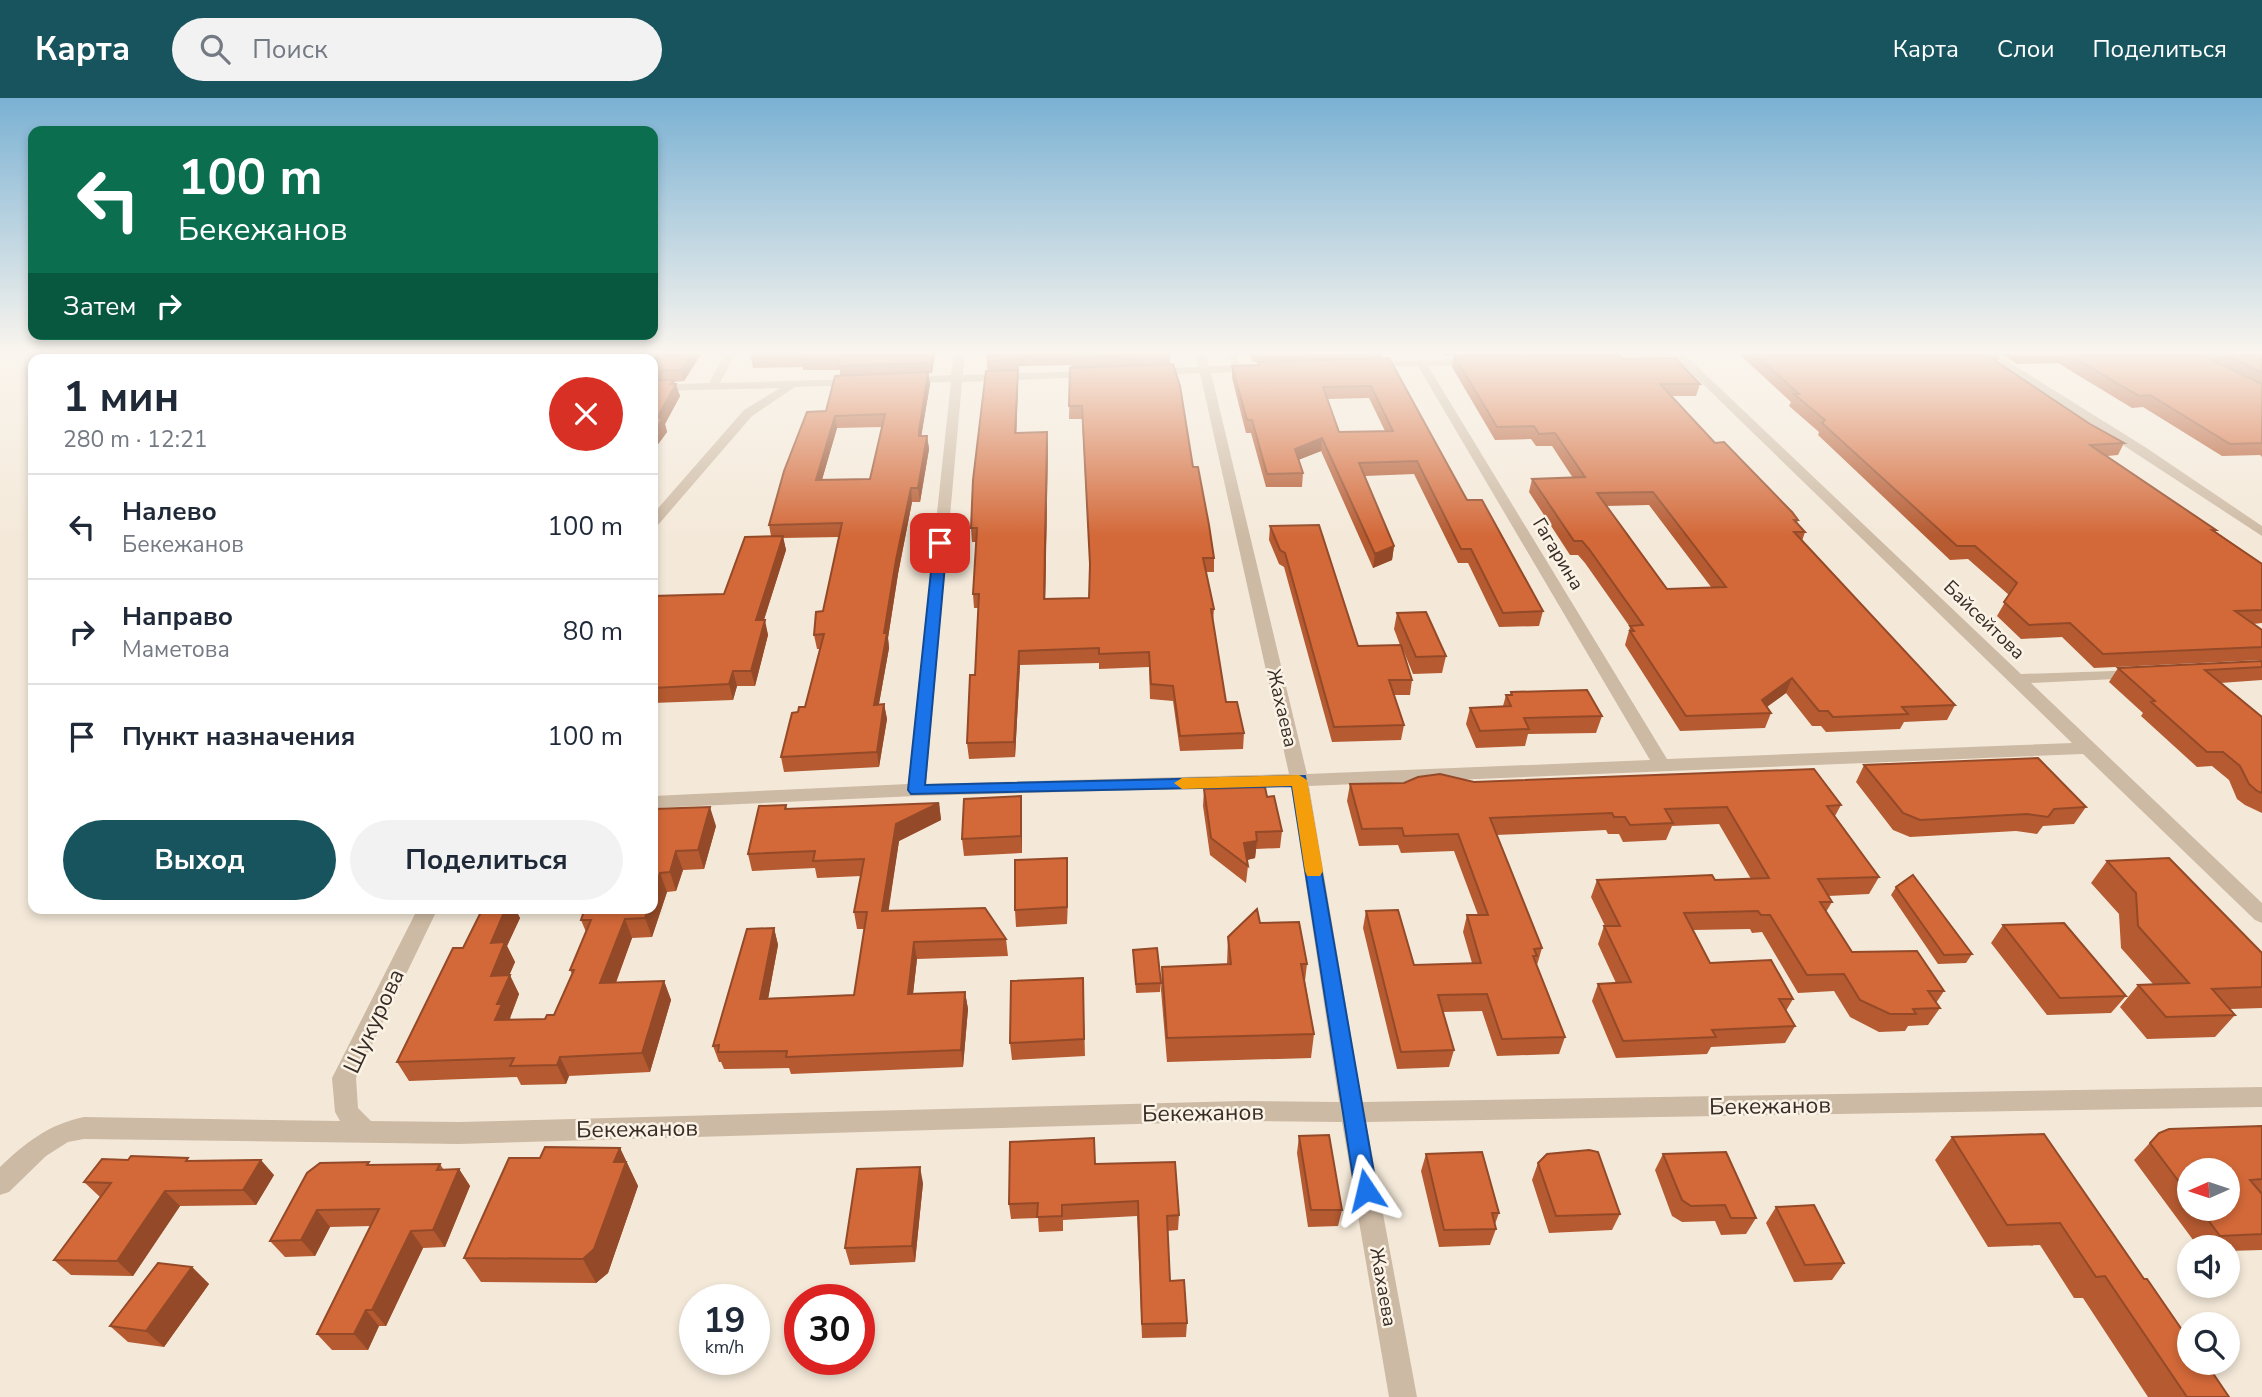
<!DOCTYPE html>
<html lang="ru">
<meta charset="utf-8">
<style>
body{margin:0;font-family:"Nunito Sans",sans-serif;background:#f2f2f3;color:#1f2937;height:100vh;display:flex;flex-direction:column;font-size:26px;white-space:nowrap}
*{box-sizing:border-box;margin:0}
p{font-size:23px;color:#747a83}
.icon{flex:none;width:38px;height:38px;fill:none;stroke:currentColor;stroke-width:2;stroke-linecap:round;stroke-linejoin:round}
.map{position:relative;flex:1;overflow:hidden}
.side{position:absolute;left:28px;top:256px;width:630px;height:560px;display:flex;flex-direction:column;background:#fff;border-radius:14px;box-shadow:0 4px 10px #0003}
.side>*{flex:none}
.banner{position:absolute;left:28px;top:28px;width:630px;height:214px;border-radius:14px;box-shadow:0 4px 10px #0003;background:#0b6e4f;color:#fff;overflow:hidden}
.needle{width:46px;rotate:267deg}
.controls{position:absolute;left:2177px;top:1060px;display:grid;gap:14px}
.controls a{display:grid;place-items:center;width:63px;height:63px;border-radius:50%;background:#fff;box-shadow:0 4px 10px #0003;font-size:35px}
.speed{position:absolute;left:679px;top:1186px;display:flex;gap:14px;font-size:35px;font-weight:700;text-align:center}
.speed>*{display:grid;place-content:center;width:91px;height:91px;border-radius:50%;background:#fff;box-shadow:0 4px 10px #0003;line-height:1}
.speed small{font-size:18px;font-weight:400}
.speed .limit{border:10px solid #d22;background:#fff;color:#111}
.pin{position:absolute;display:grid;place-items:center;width:60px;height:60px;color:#fff;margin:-30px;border-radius:14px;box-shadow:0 4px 10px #0006}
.me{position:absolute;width:77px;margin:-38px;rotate:350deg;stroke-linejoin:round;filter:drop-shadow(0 0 5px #0008)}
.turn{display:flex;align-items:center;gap:24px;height:147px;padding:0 35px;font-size:32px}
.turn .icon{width:91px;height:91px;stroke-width:2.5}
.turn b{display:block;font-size:49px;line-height:60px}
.then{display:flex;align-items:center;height:66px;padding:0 35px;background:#0003;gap:14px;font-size:26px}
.round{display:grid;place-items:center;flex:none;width:74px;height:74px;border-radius:37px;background:#f2f2f3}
.summary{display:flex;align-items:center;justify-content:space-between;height:119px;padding:0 35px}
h1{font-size:42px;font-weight:700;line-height:52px}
.cta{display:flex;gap:14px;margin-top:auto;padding:14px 35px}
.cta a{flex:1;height:80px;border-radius:42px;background:#17545e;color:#fff;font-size:28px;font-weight:700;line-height:80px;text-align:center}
.cta a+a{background:#f2f2f3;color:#1f2937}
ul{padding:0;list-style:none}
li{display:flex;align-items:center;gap:21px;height:105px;padding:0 35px;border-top:2px solid #e0e1e3}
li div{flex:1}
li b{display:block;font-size:26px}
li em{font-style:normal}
header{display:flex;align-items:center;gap:42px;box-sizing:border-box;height:98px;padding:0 35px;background:#17545e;color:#fff}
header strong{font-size:33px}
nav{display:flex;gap:38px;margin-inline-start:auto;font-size:24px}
.search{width:490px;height:63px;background:#f2f2f3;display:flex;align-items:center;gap:18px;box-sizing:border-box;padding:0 24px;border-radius:38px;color:#747a83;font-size:26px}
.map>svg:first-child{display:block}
</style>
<header>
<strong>Карта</strong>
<div class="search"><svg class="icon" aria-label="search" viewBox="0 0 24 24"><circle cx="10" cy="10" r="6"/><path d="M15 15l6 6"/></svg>Поиск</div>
<nav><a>Карта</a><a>Слои</a><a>Поделиться</a></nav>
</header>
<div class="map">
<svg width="2262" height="1299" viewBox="0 0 2262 1299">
<rect width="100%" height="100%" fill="#f4e9d9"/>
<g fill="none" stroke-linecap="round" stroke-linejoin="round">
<path fill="#cdbaa4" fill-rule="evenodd" d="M1229 256H1237L1240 273 1233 271Z"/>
<path fill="#cdbaa4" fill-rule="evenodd" d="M522 256H532L531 261H520Z
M725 256H735L720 285 855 281 861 284 855 287 795 289 752 318 658 427 653 428V416L744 312 780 290 653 293V287L709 285Z
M954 256H964L963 277 1093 273 1099 276 1093 279 962 284 926 686 1289 676 1200 275 1153 277 1147 274 1153 271 1198 269 1196 256H1206L1209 268 1254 267 1260 270 1254 273 1211 275 1307 676 1650 662 1418 268 1366 269V265L1370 264 1479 261 1480 263 1475 266 1428 268 1667 661 2072 645 1674 258 1597 262 1592 259 1596 256H1684L2021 576 2142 572 2144 575 2136 580 2031 585 2262 805V825L2255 822 2083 656 1309 688 1362 1004 2262 989V1009L1366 1024 1417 1299H1389L1342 1024 1241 1023 459 1046 84 1041 68 1044 46 1058 9 1094 0 1097V1069C25 1045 49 1026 84 1019L340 1023 335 1014 332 980 418 810H438L356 980 358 1010 371 1023 459 1024 1241 1003 1339 1004 1291 688 916 698 653 710V698L908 686 951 284 908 285 902 282 908 279 951 277Z
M1984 256H1996L2145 349 2262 428V438Z"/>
</g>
<path fill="#b55a31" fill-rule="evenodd" d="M453 256H496L492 260 455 261Z
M701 256 684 283 674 284 680 298 665 326 667 334 653 353 656 282 654 273 656 269 654 261Z
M935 256 932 275H928L930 286 921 338H927L929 351 920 404H912L898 476 888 540 889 550 879 606H884L887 621 879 669 784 674 781 659 798 614 805 609 820 551H817L814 537 823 513 839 439 783 440 786 452 764 522 768 537 755 588H737L733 602 653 605V498L724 496 771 438 769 427 826 313 840 278V272H803V269L753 270 751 260ZM882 329 870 381 822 382 837 330Z
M987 256H1170V266L1071 270V267L1019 268V271L1018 272V284L1016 335 1048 347 1045 501 1089 500 1090 470 1082 321H1069L1070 270 1193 369 1214 460V474H1206L1214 511 1213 524 1226 604 1244 635 1243 651 1180 653 1173 603 1150 601 1149 569 1099 571V565L1020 567 1015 659 969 661 967 645 975 577 978 510H974L973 496 976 444H972L971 430 988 272 987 269Z
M1250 256H1382V260L1253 264Z
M1444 256H1618L1623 261 1700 286 1696 298H1671L1715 345 1798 422 1797 425 1805 434 1802 443 1955 607 1947 622 1904 624 1900 631 1826 634 1821 628H1812L1786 595 1767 609 1771 615 1765 630 1680 633 1625 547 1630 529 1585 465 1578 457H1570L1529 394 1532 381 1573 380 1552 348H1536L1531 341 1495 342 1452 269 1454 257 1445 258ZM1649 407 1711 489 1667 491 1606 408Z
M1739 256H2000L1997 263 2090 326 2124 345 2118 357 2107 358 2216 432 2215 433 2262 466V525L2253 526 2262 532V562L2094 570 2062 539 2021 541 1997 518 2009 497 1968 461 1950 462 1818 337 1819 334 1789 308 1791 304Z
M2001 256H2262V359L2260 357 2222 358 2143 309 2132 310 2058 265 2017 266Z
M1389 260 1467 402 1543 513 1539 528 1499 529 1468 465H1458L1414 376 1365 378 1394 448 1392 462 1373 470 1321 353 1298 362 1303 375 1302 389H1266L1251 335H1246L1232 280V268L1258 267V264ZM1369 300 1385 333 1339 334 1328 301Z
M1270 428 1358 548 1400 547 1394 531 1397 515 1446 558 1442 575 1413 576 1402 549 1412 582 1410 597H1394L1404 627 1401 642 1332 644 1284 469 1279 466 1269 442Z
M2262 563V582L2220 585 2262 619V715L2245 707 2237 701 2229 682 2212 668 2197 669 2141 618 2143 615 2109 584 2118 570Z
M1511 594 1602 618 1596 635 1528 636 1525 648 1476 650 1466 626 1470 610 1503 608 1506 597H1510Z
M1864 667 2086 709 2074 726 2043 728 2037 736 2016 733 1910 739 1893 732 1856 684Z
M1474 684 1841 707 1835 718 1879 779 1869 796 1828 798 1832 804 1826 814 1852 854 1944 893 1936 905 1940 910 1928 927 1908 928 1905 933 1879 934 1850 919 1834 893 1798 895 1762 834 1752 835 1750 831 1693 832 1710 865 1793 901 1786 913 1795 928 1785 945 1711 949 1707 956 1616 960 1592 903 1598 886 1616 885 1598 846 1604 828H1605L1591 799 1597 782H1715L1751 781 1719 726 1672 728 1666 742 1623 744 1619 736H1608L1606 732 1496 737 1542 850 1537 867 1565 939 1559 956 1497 958 1482 913 1443 914 1454 952 1449 969 1397 971 1363 830 1366 813 1414 867 1472 865 1463 834 1467 817H1478L1454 753 1401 755 1398 747 1359 748 1347 703 1350 686Z
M1204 691 1267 699 1282 733 1280 750 1256 751 1255 760 1247 762 1248 768 1246 785 1210 757 1203 708Z
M939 705 941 722 899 743 888 813 1006 841 1008 858 917 861 913 896 965 894 968 911 963 969 791 976 789 970 724 971 721 964H719L713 948 774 830 778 847 768 900 854 897 864 831H857L854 814 861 778 817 780 815 770 752 773 748 756 786 707 787 711Z
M653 711 716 728 704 771 683 772 676 793 667 794 652 839 632 840 616 885 664 883 671 902 650 974 569 978 566 986 521 987 517 979 409 983 397 964 463 850 483 810H542L516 813 520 820 507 848 515 864 509 877 519 896 510 920 511 922 545 921 554 917 572 876 570 872 586 834 581 822Z
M1022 715V755L964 758 962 741Z
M2107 763 2262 855V910L2230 911 2235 917 2215 939 2147 941 2120 909 2138 887 2153 886 2121 850 2119 816 2091 785Z
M1068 778 1067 826 1016 829 1015 812Z
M1896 789 1972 856 1966 865 1938 866 1891 797Z
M1260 825 1307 866 1305 883 1314 936 1311 960 1167 964 1161 892 1162 869 1227 866 1228 839Z
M2003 827 2126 898 2111 915 2047 917 1991 845Z
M1133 852 1161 885 1160 894 1136 895Z
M1083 880 1085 958 1012 962 1010 945Z
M2262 1028V1152L2228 1153V1150H2199L2134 1062 2159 1035ZM2189 1073 2228 1111H2189Z
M1299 1038 1342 1112 1338 1128 1308 1129 1297 1055Z
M1952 1039 2144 1181 2229 1299H2148L2083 1200H2074L2040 1147 1988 1149 1935 1062Z
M620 1050 638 1088 608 1175 596 1185 481 1184 464 1160 540 1060Z
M1426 1056 1499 1115 1495 1126 1496 1131 1490 1147 1439 1149 1421 1073Z
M1663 1056 1756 1120 1746 1136 1721 1137 1715 1123 1682 1124 1672 1118 1655 1072Z
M128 1062 190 1063 274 1077 256 1107 180 1108 133 1178 71 1177 54 1162 100 1099 84 1084Z
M1538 1065 1620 1116 1612 1132 1549 1135 1532 1082Z
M440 1066 444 1072 459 1071 470 1088 445 1149 423 1150 386 1228H379L368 1252H332L317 1236 371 1128 330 1129 315 1158 285 1159 270 1143 371 1067Z
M1095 1066 1179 1117 1178 1132 1167 1133 1170 1183 1187 1225 1186 1239 1142 1240 1137 1118 1063 1122V1133L1039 1134 1038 1120 1011 1121 1009 1106Z
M923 1085 915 1164 850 1167 845 1150Z
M1776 1109 1844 1165 1832 1182 1794 1184 1766 1125Z
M192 1169 209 1186 164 1249 128 1244 110 1228Z"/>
<path fill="#944a28" d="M691 256H701L684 283 681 272Z
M932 256H935L932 275 930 265Z
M1018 258H1024L1025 268H1019V271Z
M1018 272V284L1016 348 1015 335Z
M928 274 930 286 920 346 919 333Z
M674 282 675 288 676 286 680 298 665 326 667 334 653 353V335L657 320Z
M835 318 837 330 818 395 816 382Z
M1047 334 1048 347 1045 516 1044 501Z
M927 338 929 351 920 404 918 390Z
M1322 340 1321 353 1293 364 1295 351Z
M911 390 912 404 898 476 888 540 889 550 876 622 874 607 884 535 896 462Z
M783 438 786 452 759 537 756 522Z
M1394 448 1392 462 1373 470 1375 456Z
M765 522 768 537 755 588 751 573Z
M1019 553 1020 567 1015 659 1014 644Z
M733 573 737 588 733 602 729 586Z
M1792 580 1786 595 1758 615 1762 602Z
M884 606 887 621 879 669 877 654Z
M1021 698 1022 715V755L1021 738Z
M939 705 941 722 899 743 886 830 882 813 896 726Z
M710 709 716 728 704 771 698 752Z
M1257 743 1255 760 1243 763 1244 745Z
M676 753 683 772 676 793 670 774Z
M1067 760 1068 778 1067 826Z
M660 775 667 794 652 839 645 820 648 810H653V797Z
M506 810H515L520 820 507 848 515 864 501 897 491 878V845Z
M625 821 632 840 608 905 600 885Z
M774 830 778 847 765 918 760 901Z
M914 844 917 861 911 913 908 896Z
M510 877 519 896 510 920 512 925 495 922 497 906Z
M664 883 671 902 650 974 642 955Z
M965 894 968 911 963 969 961 952Z
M560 959 569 978 566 986 557 967Z
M620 1050 638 1088 608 1175 596 1185 583 1161 614 1064Z
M261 1062 274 1077 256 1107 243 1092Z
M920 1069 923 1085 915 1164 912 1148Z
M459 1071 470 1088 445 1149 433 1132Z
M165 1093 180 1108 133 1178 117 1163Z
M317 1112 330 1129 315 1158 301 1142Z
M411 1133 423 1150 386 1228 372 1212Z
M192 1169 209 1186 164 1249 146 1233Z
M366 1212 379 1228 368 1252 354 1236Z"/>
<path fill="#d36939" stroke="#944a28" stroke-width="2" fill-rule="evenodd" d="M657 256H691L681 272 654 273 661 261H654Z
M753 256H932L930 265 839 268 840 262H801L803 259 751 260Z
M987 256H1171L1071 260V257L1024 258H1018V262L988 263Z
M1482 256H1618L1623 261 1675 260 1700 286H1660L1715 345 1724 344 1792 414 1798 422H1794L1805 434H1794L1955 607 1902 609 1908 616 1833 619 1828 613H1819L1792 580 1762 602 1771 615 1686 618 1630 533H1634L1630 528 1643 527 1589 451 1582 443H1574L1532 381 1585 379 1555 335 1539 336 1534 328 1497 329 1454 257ZM1653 394 1726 489 1667 491 1597 395Z
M1755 256H1985L2090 326 2124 345 2090 347 2216 432H2212L2262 466V512L2235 513 2262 532V549L2103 556 2070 525 2029 527 2004 504 2017 485 1975 448H1957L1822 325 1825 322 1794 296H1799Z
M2068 256H2200L2262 286V345L2230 346 2150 297 2139 298Z
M2225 256H2262V275Z
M1389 260 1467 402H1482L1543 513 1503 515 1471 451H1461L1417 363 1359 365 1394 448 1375 456 1322 340 1295 351 1303 375 1267 376 1252 322H1247L1232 268 1259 267 1258 264ZM1371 288 1393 333 1339 334 1323 289Z
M1173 266 1180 288 1193 369H1198L1209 427 1214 460H1203L1214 511H1211L1226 604H1237L1244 635 1180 638 1173 588 1151 586 1149 554 1099 556V550L1019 553 1014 644 967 645 970 577H975L979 496H973L977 430H971L973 382 986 273 1018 272 1015 335 1047 334 1044 501 1089 500 1090 466 1082 308H1069L1070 270Z
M928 274 919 333V338H927L918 390H911L896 462 884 535H887L874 607 884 606 877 654 781 659 792 615 798 614 799 609H805L824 536 814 537 816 514 823 513 842 425 769 427 784 373 807 314 826 313 835 278ZM885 316 870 381 816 382 835 318Z
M653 282H674L671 286H676L657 320H663L653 335Z
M1319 427 1358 548 1401 547 1412 582H1389L1404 627 1334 629 1285 455 1280 452 1270 428Z
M783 438 756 522H765L751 573H733L729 586 653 590V498L724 496 745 439Z
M1426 514 1446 558 1416 559 1397 515Z
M2262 563V569L2205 572 2262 619V695L2257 693 2249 686 2240 668 2223 654H2207L2151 604 2155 603 2118 570Z
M1587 592 1602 618 1524 620 1529 631 1480 633 1470 610 1511 608 1506 597H1512L1511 594Z
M2038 660 2086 709 2054 711 2048 719 2027 716 1920 722 1903 715 1864 667Z
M1814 671 1841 707 1827 708 1879 779 1818 781 1832 804H1820L1852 854 1917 853 1944 893H1928L1940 910 1913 911 1916 916H1890L1860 902 1844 876 1807 877 1770 817H1761L1758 813 1684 815 1710 865 1771 862 1793 901H1779L1795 928 1712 932 1716 939 1623 943 1598 886 1631 884 1604 828H1620L1597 782 1712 777 1715 782 1769 780 1727 709 1665 711 1673 725 1630 727 1625 719H1614L1612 715 1490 720 1542 850 1534 851 1537 858H1533L1565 939 1502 941 1487 896 1438 897 1454 952 1401 954 1366 813 1398 812 1414 867 1481 865 1467 817H1488L1458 736 1404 738 1402 730 1362 731 1350 686 1404 685 1418 679 1440 676 1474 684Z
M1265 689 1267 699 1274 698 1282 733 1256 734 1257 743 1244 745 1248 768 1211 740 1204 691Z
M1021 698V738L962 741 964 701Z
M939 705 896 726 882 813 985 810 1006 841 914 844 908 896 965 894 961 952 786 959 787 953 718 954 719 947 713 948 747 831 774 830 760 901 854 897 867 814H854L864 761 813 763 815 753 748 756 759 708 786 707 785 711Z
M710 709 698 752 676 753 670 774 660 775 653 797V711Z
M1067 760V809L1015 812V762Z
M2169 760 2262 855V889L2212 891 2235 917 2166 919 2138 887 2189 885 2138 828 2136 795 2107 763Z
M1913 777 1972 856 1944 857 1896 789Z
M483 810H506L491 845 505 844 491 878 510 877 497 906H502L495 922 545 921 547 917H554L574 872H570L591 822H581L585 810H648L645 820 625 821 600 885 664 883 642 955 560 959 557 967 510 968 514 960 397 964 453 850H463Z
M1257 811 1260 825 1299 824 1307 866H1301L1314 936 1167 940 1162 869 1231 866 1228 839Z
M2064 825 2126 898 2060 900 2003 827Z
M1157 850 1161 885 1136 886 1133 852Z
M1083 880 1084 941 1010 945 1011 883Z
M2262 1028V1081L2250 1082 2262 1096V1136L2220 1138 2200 1111H2228V1073H2189V1097L2150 1045 2159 1035 2169 1031Z
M2044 1036 2144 1181H2147L2189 1242V1265H2206L2229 1299H2187L2105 1178 2096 1179 2060 1125 2007 1127 1952 1039Z
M1329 1037 1342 1112H1311L1299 1038Z
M1094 1040 1095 1066 1175 1064 1179 1117 1167 1118 1170 1183 1184 1182 1187 1225 1142 1226 1138 1103 1062 1107V1118L1037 1119 1038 1105 1009 1106 1010 1044Z
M545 1049 620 1050 614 1064H626L594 1151 583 1161 464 1160 509 1060H540Z
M1589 1052 1598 1054 1620 1116 1556 1118 1538 1065 1547 1056Z
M1482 1054 1499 1115H1492L1496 1131 1444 1132 1426 1056Z
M1726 1054 1756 1120H1731L1725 1107 1691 1108 1682 1102 1663 1056Z
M131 1058 188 1060 186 1063 261 1062 243 1092 165 1093 117 1163 54 1162 111 1085 84 1084 102 1061 128 1062Z
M369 1064 367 1067 440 1066 437 1072 459 1071 433 1132 411 1133 372 1212H366L354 1236H317L379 1111 317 1112 301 1142 270 1143 307 1075 320 1065Z
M920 1069 912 1148 845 1150 857 1071Z
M1814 1107 1844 1165 1805 1167 1776 1109Z
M158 1165 192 1169 146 1233 110 1228Z"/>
<linearGradient id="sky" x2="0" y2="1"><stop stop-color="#7ab1d3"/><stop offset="0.58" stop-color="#faf5ee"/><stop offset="1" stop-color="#faf5ee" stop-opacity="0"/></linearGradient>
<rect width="2262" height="438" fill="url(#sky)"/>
<path fill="#1a73e8" stroke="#114b97" stroke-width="2" d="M940 441 947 445 925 687 1305 678 1377 1092 1374 1099 1366 1102 1358 1099 1355 1092 1292 688 911 696 908 692 934 445Z"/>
<path fill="#f59e0b" d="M1299 677 1307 682 1323 773 1320 778H1307L1305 773 1292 688 1182 691 1174 685 1182 680Z"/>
<g text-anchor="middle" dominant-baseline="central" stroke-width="5" stroke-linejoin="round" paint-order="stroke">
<g font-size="19" fill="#382d26" stroke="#fbf3e6">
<text transform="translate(1558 456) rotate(59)">Гагарина</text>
<text transform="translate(1984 522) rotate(44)">Байсейтова</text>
<text transform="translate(1282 610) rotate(77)">Жахаева</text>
<text transform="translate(1383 1189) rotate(80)">Жахаева</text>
</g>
<g font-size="23" fill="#382d26" stroke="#fbf3e6">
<text transform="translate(374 923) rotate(-65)">Шукурова</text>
<text transform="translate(1770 1008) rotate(-1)">Бекежанов</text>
<text transform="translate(1203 1015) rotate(-1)">Бекежанов</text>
<text transform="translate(637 1031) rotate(-1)">Бекежанов</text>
</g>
</g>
</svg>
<div class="controls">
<a><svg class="needle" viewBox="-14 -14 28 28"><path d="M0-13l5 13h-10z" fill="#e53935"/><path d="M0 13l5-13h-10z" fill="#747a83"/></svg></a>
<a><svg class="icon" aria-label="sound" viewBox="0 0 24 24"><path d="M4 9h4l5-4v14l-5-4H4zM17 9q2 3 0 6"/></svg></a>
<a><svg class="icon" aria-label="search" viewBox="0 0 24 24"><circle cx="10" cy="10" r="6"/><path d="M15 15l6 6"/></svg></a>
</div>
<div class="speed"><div>19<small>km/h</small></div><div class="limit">30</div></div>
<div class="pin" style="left:940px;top:445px;background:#d93025"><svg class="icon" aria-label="arrive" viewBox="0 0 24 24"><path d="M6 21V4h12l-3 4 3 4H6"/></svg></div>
<svg class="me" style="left:1366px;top:1092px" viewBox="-20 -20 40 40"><path d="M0-17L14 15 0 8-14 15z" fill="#1a73e8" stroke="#fff" stroke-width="4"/></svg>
<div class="banner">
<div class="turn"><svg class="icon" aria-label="left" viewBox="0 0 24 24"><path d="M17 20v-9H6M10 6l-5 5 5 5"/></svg><div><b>100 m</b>Бекежанов</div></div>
<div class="then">Затем<svg class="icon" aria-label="right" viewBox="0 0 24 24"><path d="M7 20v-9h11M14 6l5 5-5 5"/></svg></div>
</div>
<section class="side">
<div class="summary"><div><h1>1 мин</h1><p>280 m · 12:21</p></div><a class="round" style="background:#d93025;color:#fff"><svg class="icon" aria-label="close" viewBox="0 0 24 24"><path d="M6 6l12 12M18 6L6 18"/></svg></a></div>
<ul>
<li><svg class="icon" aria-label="left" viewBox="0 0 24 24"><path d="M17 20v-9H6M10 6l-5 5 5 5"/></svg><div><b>Налево</b><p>Бекежанов</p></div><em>100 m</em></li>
<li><svg class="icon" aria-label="right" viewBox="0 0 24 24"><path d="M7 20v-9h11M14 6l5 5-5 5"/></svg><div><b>Направо</b><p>Маметова</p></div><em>80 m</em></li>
<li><svg class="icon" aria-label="arrive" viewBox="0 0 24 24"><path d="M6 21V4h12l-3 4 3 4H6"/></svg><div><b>Пункт назначения</b></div><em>100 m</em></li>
</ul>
<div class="cta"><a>Выход</a><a>Поделиться</a></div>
</section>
</div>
